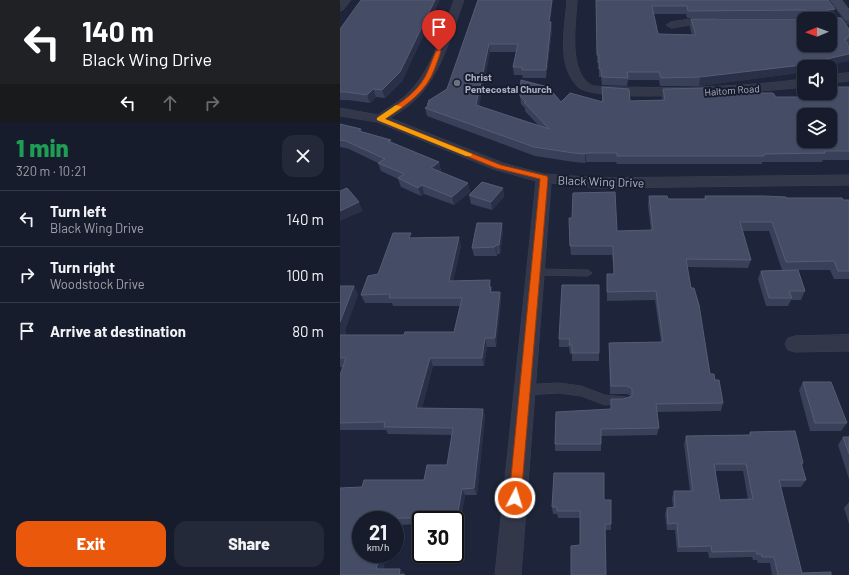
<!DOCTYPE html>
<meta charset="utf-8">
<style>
body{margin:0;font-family:Barlow,sans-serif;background:#232938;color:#f1f3f6;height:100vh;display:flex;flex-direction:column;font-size:15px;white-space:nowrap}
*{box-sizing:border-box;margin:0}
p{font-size:13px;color:#9ea1a9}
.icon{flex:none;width:22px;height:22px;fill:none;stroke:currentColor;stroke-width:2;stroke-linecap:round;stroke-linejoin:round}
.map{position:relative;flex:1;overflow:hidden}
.side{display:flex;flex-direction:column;background:#161c2c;width:340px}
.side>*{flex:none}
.top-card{background:#202124;color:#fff;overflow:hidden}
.needle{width:26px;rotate:269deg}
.fabs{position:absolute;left:457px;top:12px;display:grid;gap:8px}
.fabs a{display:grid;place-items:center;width:40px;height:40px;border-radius:8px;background:#161c2c;box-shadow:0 1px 3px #0004,0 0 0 1px #353a48;font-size:20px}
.speed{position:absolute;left:12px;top:511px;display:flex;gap:8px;font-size:20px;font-weight:700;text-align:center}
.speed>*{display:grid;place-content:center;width:52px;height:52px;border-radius:50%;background:#161c2c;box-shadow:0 1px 3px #0004,0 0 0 1px #353a48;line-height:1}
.speed small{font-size:10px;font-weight:400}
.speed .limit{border:2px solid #111;border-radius:6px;background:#fff;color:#111}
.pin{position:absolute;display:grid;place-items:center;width:34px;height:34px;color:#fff;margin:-41px -17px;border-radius:50% 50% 50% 0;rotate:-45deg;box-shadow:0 0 4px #0007}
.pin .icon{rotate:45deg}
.me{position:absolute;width:44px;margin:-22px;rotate:5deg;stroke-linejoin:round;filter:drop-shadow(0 0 3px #0008)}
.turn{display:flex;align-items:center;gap:14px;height:84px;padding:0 16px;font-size:18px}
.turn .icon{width:52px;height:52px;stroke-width:2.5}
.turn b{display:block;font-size:28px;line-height:34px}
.lanes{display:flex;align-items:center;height:38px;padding:0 16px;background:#0003;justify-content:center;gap:20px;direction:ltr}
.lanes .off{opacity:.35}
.round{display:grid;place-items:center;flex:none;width:42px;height:42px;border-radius:12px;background:#232938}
.summary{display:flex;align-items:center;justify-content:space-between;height:68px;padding:0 16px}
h1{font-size:24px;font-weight:800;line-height:30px;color:#1e9e55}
.button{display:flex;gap:8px;margin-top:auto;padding:8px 16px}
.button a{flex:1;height:46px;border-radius:12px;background:#ea580c;color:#fff;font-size:16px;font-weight:800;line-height:46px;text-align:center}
.button a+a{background:#232938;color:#f1f3f6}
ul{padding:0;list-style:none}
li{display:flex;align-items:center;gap:12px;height:56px;padding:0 16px;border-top:1px solid #353a48}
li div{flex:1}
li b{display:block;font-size:15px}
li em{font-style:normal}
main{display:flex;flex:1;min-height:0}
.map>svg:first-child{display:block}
</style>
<main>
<section class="side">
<div class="top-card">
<div class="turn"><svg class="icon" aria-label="left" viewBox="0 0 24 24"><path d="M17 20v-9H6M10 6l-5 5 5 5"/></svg><div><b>140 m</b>Black Wing Drive</div></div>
<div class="lanes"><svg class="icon" aria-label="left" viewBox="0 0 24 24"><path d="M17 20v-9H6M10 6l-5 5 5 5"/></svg><svg class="icon off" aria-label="ahead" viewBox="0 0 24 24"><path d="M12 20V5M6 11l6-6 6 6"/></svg><svg class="icon off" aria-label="right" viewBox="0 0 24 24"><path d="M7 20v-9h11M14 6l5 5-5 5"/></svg></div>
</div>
<div class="summary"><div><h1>1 min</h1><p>320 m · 10:21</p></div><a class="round"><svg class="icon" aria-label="close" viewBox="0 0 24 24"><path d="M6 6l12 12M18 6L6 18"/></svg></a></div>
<ul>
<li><svg class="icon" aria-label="left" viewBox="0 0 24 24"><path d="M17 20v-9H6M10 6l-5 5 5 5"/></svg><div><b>Turn left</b><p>Black Wing Drive</p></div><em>140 m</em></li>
<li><svg class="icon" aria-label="right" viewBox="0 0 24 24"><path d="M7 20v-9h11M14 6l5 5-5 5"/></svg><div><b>Turn right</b><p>Woodstock Drive</p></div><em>100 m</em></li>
<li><svg class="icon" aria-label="arrive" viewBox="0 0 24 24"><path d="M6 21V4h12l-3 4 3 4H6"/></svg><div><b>Arrive at destination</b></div><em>80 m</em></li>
</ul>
<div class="button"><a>Exit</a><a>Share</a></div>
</section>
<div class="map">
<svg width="509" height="575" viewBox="0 0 509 575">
<rect width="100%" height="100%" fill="#1e253a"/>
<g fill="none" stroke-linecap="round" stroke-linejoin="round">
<g stroke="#3b4053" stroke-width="1">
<path id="service" d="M196 269 248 270 252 273 248 276 196 275 192 272Z
M219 383 241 386 265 395 286 397 287 400 286 403 265 405 241 396 219 393 185 395 181 393 180 390 181 387 185 385Z"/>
</g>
<g stroke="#3b4053" stroke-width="1">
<path id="minor" d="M1 0H11L3 10 0 11Z
M114 0H124C112 32 103 69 79 96 71 105 60 112 50 118L163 163 204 174 260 178 509 175V185L260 188 211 183 181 575H155L196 181 153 169 37 122 0 116V108L38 115C49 107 61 101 70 91 93 67 103 30 114 0Z
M227 0H237C236 24 227 73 253 86 324 89 394 88 464 79V87C431 91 257 105 238 87 216 65 225 28 227 0Z
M490 18H509V24H490V19H486Z
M351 19H376L381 22 376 25H351L331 28 326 25 331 22Z
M509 73V81L490 83V75Z
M509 335V351L455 352 448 350 445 344 448 338 455 336Z"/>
</g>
<g stroke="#3b4053" stroke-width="1">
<path id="secondary" d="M490 0H502L509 9V21L505 20Z"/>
</g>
<use href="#service" fill="#32374a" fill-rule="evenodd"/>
<use href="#minor" fill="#32374a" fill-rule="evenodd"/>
<use href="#secondary" fill="#3f455d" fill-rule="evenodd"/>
</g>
<path fill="#394059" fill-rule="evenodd" d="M138 0 210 22 212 30 206 78H183L182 75H174L173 67 176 52H150L139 106 199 126 185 111V108L181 104 180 96 221 102H262V87L290 101 323 100 322 97 323 89 365 93 436 97H467L468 93H492L494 87H509V160H483L482 162H422V164H277L276 162H246L245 163 234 162 195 156 87 116 85 108 87 106V104L88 103V101L107 89Z
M256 0H488L493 16 492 17V18L509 29V44H508L464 67V71L451 74 359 86H320L319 80H288L287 86 262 85 261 77H259V63H257ZM313 14H346L347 18H464L466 19H351L350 27 352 35 318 34Z
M0 29 63 80 45 98 36 97 30 103 8 100H0Z
M0 124 21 129 22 132 52 143 99 162 101 171 100 172 128 183 130 192 114 205 84 194 81 196 61 187 58 179 41 171 38 163 9 149 0 147Z
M163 188 164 197 152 210 131 204 129 195Z
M309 196 328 199H364L365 196 509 200V279H494L490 270H458L465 291 461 300H451L448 306H426L418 279 421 271 442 270 429 231H402L411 260 408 268 347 267 351 288 370 374 375 380 383 403 381 411 317 412 319 428 317 435 261 436V451H215V444L271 409V399H283L291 396 287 394H270L269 351V343L321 342 315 300 267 301V274H274L272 255H231L230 246 277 231H311L308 205Z
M163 231 160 254H157V256H134L132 248Z
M72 238 121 246 113 281 150 280 152 292H160L161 300 156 347H147L144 366H93L82 408 143 409 145 416 137 495H125L121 518H117L116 523H115V520H81V524L55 525V520H21V554H40V556L45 561 43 569H60L65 575H0L22 487 84 480 107 465 112 435 48 434 46 430H0V375L3 367H0V286H14L18 295 5 330 6 333 5 335H64L114 332 120 306H53L52 303H25L21 295 38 274Z
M259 285V361H232V354H230L229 347H219V339Z
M463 382 507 423 501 431H470L459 390Z
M410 432 463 463 462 466 466 480 461 487H441L462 573 491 575H432L430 563H418L417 560H413L412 557 369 558 368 552H337L335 530H327L325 514 327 508 333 507 332 498 334 491H350L344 444 346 436 409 435ZM375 471H403L408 499 380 500Z
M503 437H509V479L498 445Z
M264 500 271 524V530H265L240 545V518H218L217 514H213L212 507Z
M509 502V524L504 508Z"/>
<path fill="#293048" d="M95 0H100L63 80 45 98 42 90Z
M212 0H213L209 30V22Z
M495 9 493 16 486 18 488 10Z
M211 22 212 30 206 78V70Z
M149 44 150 52 138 113 136 105Z
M509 54V61L482 67H464V71L451 74 359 86 360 77Z
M33 89 36 97 30 103 27 95Z
M246 153V162L245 163V154Z
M99 162 101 171 93 177 91 168Z
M128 183 130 192 114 205 112 197Z
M82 185 84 194 81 196 78 188Z
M163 188 164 197 152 210 151 202Z
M19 202 23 211 0 221V211Z
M162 223 163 231 160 254 159 245Z
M119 237 121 246 111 290 109 281Z
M156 245 157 254V256L155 247Z
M150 280 153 295 152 300 149 287Z
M14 286 18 295 5 330 6 333 2 344 0 339V322Z
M160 292 161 300 156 347 155 338Z
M145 338 147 347 144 366 142 358Z
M90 358 93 366 80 416 76 408Z
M143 409 145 416 137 495 134 488Z
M122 489 125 495 121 518 118 512Z
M113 512 117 518 116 523 113 516Z
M34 554H40V556L45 561 42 575 36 569 33 556Z
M60 569 65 575H59Z"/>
<path fill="#454c65" stroke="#555c74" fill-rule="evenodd" d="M21 0H95L60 72 42 90 33 89 27 95 6 92H0V29Z
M138 0H212L209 22H211L206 70H182V67H173L178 44H149L136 105 209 129 184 102H186L180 96 181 80 208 87 221 102 230 93 263 102 262 87 289 89 290 101 325 100 323 89 365 88V93H433L436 97H471L468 93H498L494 87H509V151H484L485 153 424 154V156H277V153H246L245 154 234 153 194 147 85 108 89 105 87 104 90 102 88 101 107 89ZM464 115H490V141H464Z
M256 0H488L495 9 488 10 487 13H491L492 18H501L509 29V37H506L507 39H504L509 46V54L454 66 360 77 321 78 319 72H287L288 78 262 77 261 69H259V55H257ZM312 6H347L348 11 466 10 468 12 466 19H490V45H464V19H351L356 35 318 34Z
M0 124 21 129 19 131 51 140 48 141 99 162 91 168 128 183 112 197 82 185 78 188 58 178 64 174 38 163 45 159 6 141 0 140Z
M142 182 163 188 151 202 129 195Z
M7 188 19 202 0 211V191Z
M275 192 277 231 313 230 309 196H327L328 199H366L365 196H423L446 197V198H502L503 200H509V271H498L494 261 446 262 432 222H400L411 260 346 259 351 288H354L359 305 370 374H374L375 380H379L383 403 316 404 319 428 261 429V444H215L216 412 271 409V399H283L292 396V389L287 386H271L269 343 323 342 316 291 267 292V274H274L273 246H230L229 218H232L233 193Z
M137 223H162L159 245H156L155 247 132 248Z
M53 233H71L69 238 119 237 109 281 150 280 149 287H151L150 292H160L155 338H145L142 358H90L76 408 143 409 134 488 122 489 118 512H113V516L43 519V520H21V554H34L33 556H40L36 569H60L59 575 64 574V575H0V488L22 487 24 480H84L87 465H107L113 428 44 427 45 422 0 423V375L6 358H0V335H64L65 332H114L122 298H49L50 294 21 295 28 276 38 274Z
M458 270 465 291H449L452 298H429L421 271Z
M222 285H259V353H232V345H229L230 339H219Z
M0 286H14L0 322Z
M463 382H491L507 423H475Z
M455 431 463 463H461L466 480H439L462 573 491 572V575H438L434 557H422L421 554H417L416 551 372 552 371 546 339 547 337 523 328 524 327 508 335 507 334 491H353L346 436 411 435 410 432ZM374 464H406L413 499 380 500Z
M503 437H509V454Z
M214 473H264V500H271V524H265L266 575H231V546L240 545V511H217V507H212Z"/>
<path fill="#ea580c" stroke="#983908" d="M99 50 101 51C98 60 95 69 91 77 81 96 62 108 45 119L161 165 207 176 208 178 181 498 179 502 175 504 170 502 169 498 200 179 156 168 37 120V118C55 106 74 96 85 77 89 69 92 60 96 51Z"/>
<path fill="#f59e0b" d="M56 105 62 107 45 119 132 154 131 156H126L37 120V118Z"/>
<circle fill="#6b7280" stroke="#181d2e" stroke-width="1.5" cx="117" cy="83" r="4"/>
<g text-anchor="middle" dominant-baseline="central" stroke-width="4" stroke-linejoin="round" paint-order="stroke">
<g font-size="10" font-weight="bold" fill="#acb1c7" stroke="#181d2e" text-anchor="start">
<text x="125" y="77">Christ<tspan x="125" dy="12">Pentecostal Church</tspan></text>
</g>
<g font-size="10" fill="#acb1c7" stroke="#181d2e">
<text transform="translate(392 90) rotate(-4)">Haltom Road</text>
</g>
<g font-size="12" fill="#acb1c7" stroke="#181d2e">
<text transform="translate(261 181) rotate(2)">Black Wing Drive</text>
</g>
</g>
</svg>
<div class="fabs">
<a><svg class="needle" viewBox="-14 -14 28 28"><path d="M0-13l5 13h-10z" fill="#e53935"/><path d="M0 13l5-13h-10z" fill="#9ea1a9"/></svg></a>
<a><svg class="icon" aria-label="sound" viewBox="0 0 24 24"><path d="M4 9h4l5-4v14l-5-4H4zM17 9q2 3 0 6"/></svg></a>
<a><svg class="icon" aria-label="layers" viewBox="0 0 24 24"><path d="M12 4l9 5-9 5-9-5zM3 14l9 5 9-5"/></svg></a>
</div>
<div class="speed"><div>21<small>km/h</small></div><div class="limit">30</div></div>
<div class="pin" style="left:99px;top:51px;background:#d93025"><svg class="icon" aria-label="arrive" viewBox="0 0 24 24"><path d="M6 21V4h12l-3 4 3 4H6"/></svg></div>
<svg class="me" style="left:175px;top:498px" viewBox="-20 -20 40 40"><circle r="17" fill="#ea580c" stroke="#fff" stroke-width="3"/><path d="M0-11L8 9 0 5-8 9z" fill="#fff"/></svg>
</div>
</main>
